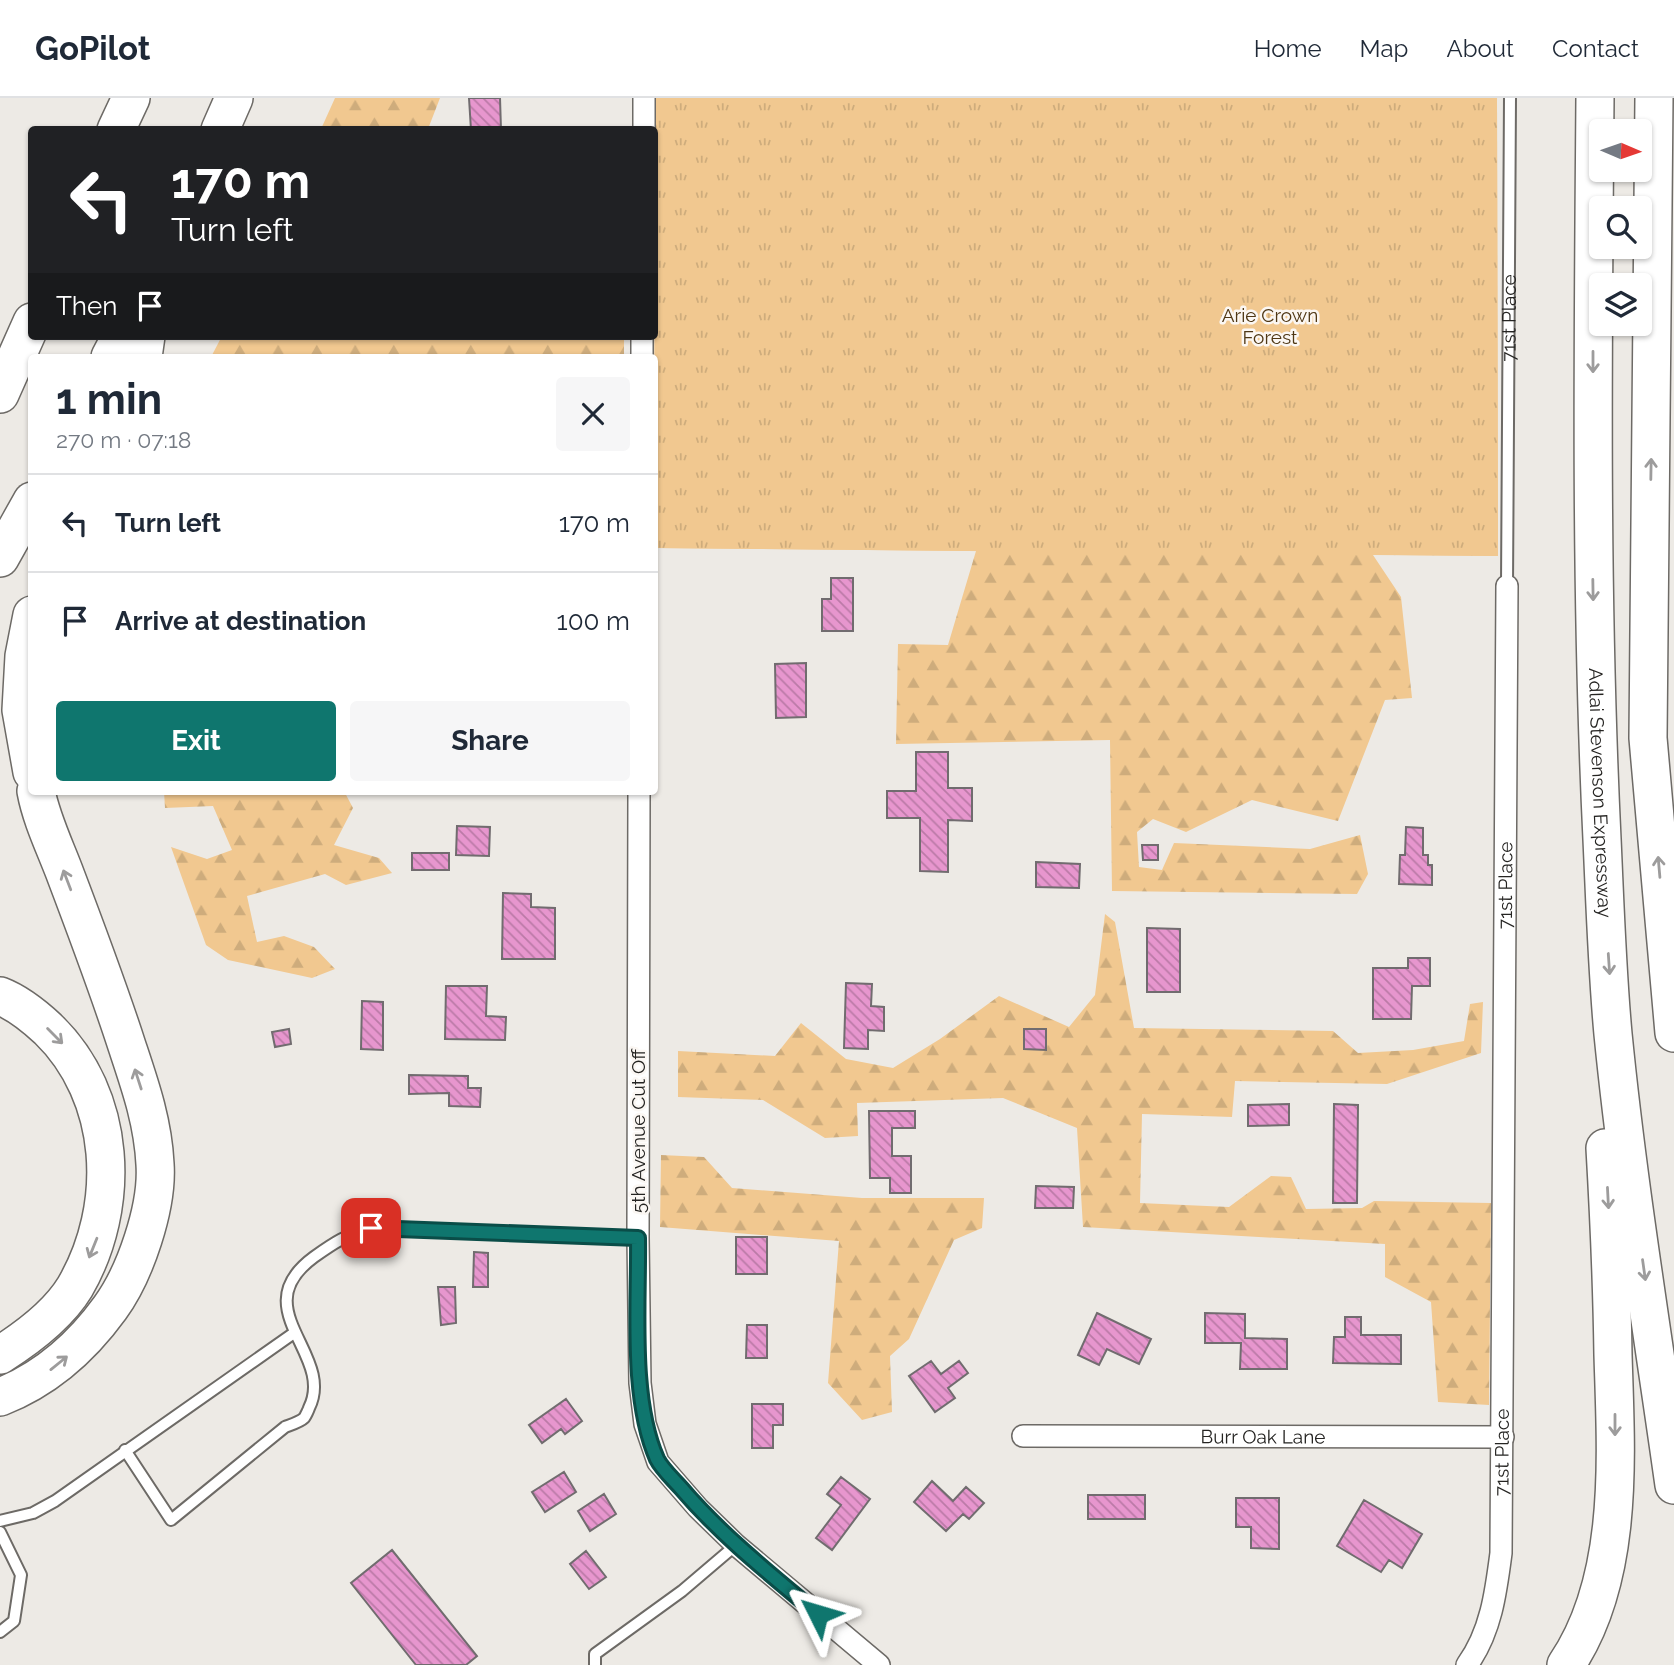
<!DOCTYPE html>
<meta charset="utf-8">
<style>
body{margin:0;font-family:Raleway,sans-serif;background:#f6f6f7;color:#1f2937;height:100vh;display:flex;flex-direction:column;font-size:26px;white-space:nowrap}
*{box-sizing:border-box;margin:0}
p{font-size:23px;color:#747a83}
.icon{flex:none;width:38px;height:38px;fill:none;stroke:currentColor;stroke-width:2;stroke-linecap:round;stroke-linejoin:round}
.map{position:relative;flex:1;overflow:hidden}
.panel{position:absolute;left:28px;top:256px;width:630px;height:441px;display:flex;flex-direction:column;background:#fff;border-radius:7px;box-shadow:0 2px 5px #0004}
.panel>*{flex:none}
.hud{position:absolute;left:28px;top:28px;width:630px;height:214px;border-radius:7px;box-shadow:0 2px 5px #0004;background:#202124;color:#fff;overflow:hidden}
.needle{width:46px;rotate:92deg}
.buttons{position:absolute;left:1589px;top:21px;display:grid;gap:14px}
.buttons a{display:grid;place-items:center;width:63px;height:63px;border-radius:7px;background:#fff;box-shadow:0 2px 5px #0004;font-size:35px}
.pin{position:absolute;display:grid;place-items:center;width:60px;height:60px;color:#fff;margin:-30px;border-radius:14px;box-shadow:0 4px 10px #0006}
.me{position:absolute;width:77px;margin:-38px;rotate:310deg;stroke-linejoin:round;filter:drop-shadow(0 0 5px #0008)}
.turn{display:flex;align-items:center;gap:24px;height:147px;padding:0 28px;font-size:32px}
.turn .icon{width:91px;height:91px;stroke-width:2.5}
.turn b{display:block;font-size:49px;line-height:60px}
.then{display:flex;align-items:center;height:66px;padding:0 28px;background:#0003;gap:14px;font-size:26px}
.round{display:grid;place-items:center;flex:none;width:74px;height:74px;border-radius:7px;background:#f6f6f7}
.headline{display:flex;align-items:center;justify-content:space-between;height:119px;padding:0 28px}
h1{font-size:42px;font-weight:700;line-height:52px}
.cta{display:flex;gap:14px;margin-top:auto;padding:14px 28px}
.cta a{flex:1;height:80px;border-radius:7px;background:#0f766e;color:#fff;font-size:28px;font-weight:700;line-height:80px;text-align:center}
.cta a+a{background:#f6f6f7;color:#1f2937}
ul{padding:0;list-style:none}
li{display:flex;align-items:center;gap:21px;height:98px;padding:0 28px;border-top:2px solid #e0e1e3}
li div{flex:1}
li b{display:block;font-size:26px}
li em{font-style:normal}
header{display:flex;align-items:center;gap:42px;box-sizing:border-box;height:98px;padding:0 35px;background:#fff;border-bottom:2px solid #e0e1e3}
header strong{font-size:33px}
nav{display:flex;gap:38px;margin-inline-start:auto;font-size:24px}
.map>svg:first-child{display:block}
</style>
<header>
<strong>GoPilot</strong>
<nav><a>Home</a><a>Map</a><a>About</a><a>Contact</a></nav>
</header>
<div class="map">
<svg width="1674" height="1567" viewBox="0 0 1674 1567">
<defs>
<pattern id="forest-firs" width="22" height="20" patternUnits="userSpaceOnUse" patternTransform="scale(1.75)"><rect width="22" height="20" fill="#f1c890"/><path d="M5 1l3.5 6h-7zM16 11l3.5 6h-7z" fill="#ceac7c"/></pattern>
<pattern id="park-tufts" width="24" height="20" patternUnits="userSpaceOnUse" patternTransform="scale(1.75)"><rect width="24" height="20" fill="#f1c890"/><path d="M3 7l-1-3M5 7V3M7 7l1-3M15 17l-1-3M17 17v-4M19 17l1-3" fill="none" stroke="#ceac7c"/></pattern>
<pattern id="building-back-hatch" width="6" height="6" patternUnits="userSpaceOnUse" patternTransform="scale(1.75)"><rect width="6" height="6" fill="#e796ce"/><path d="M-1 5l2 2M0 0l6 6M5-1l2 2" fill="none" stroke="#bb7aa7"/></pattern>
</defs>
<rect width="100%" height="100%" fill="#edeae5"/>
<path fill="url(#forest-firs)" d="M335 0H440L428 31H321Z
M654 0H1497L1498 458 1373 457 1401 499 1412 600 1385 602 1338 723 1252 702 1186 734 1153 721 1137 734 1139 769 1162 772 1174 745 1310 751 1360 737 1368 776 1357 796 1112 793 1110 642 896 646 898 546 948 547 976 453 655 450Z
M222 238H624V259H211Z
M164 693H344L353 710 334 747 379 760 392 775 346 787 325 776 247 798 257 844 284 838 314 849 335 871 312 880 228 862 206 847 171 749 207 761 232 752 213 708 165 710Z
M1105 816 1115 824 1134 930 1333 933 1358 955 1413 952 1464 943 1470 906 1483 904 1481 955 1387 986 1235 983 1232 1019 1142 1016 1140 1105 1229 1109 1271 1078 1291 1079 1306 1111 1362 1110 1374 1103 1491 1105 1489 1307 1438 1304 1431 1204 1385 1179V1146L1083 1129 1077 1030 1003 1000 857 1005 858 1038 825 1040 763 1002 678 999V953L775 958 801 925 846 961 893 970 940 941 999 898 1069 929 1095 897Z
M661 1057 704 1059 732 1090 862 1100H984L982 1130 954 1142 909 1241 890 1258 892 1314 862 1322 828 1285 839 1143 660 1129Z"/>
<path fill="url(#park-tufts)" d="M654 0H1497L1498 458 655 450Z"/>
<path fill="url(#building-back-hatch)" stroke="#716c6f" stroke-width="2" d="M469 0H500L501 32H471Z
M831 480H853V533H822V501H831Z
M806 565V619L776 620 775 566Z
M916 654H948V690H972V723L948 722V774L920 773V720H887V693H916Z
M457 728 490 729 489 758 456 757Z
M1406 729 1423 730V757H1428V767H1432V787L1399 786 1400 757H1405Z
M1142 747H1158V762H1143Z
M412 755H449V772H412Z
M1036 764 1080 766 1079 790 1036 789Z
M503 795 531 796V809L555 810V861H502Z
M1147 830 1180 831V894H1147Z
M1408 860H1430V888H1412L1411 921H1373V870H1408Z
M846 885 872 886 871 908 884 909V933L868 932V951L844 950Z
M446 888H487L486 918 506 919 505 942 445 941Z
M362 903 383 904V952L361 951Z
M289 931 291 946 275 949 272 934Z
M1024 931H1046V952L1024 951Z
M409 977 468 978V990H481L480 1009 449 1008V995L409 996Z
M1289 1006V1027L1248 1028V1007Z
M1334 1006 1358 1007 1357 1105H1333Z
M869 1013H915V1030H892V1058H911V1095H890V1080H870Z
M1036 1088 1074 1089 1073 1110H1035Z
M736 1139H767V1176H736Z
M474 1154 488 1155V1189H473Z
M438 1189H455L456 1225 441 1227Z
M1097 1215 1151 1241 1139 1266 1107 1251 1099 1267 1078 1257Z
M1205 1215 1245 1216V1240L1287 1241V1271H1240L1241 1245H1205Z
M1345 1219H1361V1237H1401V1266L1333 1265 1334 1239H1345Z
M747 1227H767V1260H746Z
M931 1263 941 1276 959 1263 968 1275 948 1290 955 1300 935 1314 909 1278Z
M566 1301 582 1323 565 1336 561 1331 542 1345 529 1327Z
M752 1306H783V1327H773V1350H752Z
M564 1374 576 1394 545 1414 532 1394Z
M841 1379 870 1401 832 1452 816 1440 841 1407 827 1396Z
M932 1383 953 1403 966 1389 984 1405 969 1421 963 1416 946 1433 914 1404Z
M604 1396 616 1416 590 1433 578 1413Z
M1088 1397H1145V1421H1088Z
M1236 1400H1279V1451L1251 1450V1429H1236Z
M1364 1402 1422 1436 1402 1470 1389 1462 1381 1474 1337 1448Z
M392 1452 477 1558 466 1567H416L351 1485Z
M586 1453 606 1479 589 1491 570 1466Z"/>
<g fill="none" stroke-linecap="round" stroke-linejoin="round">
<g stroke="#6d6a66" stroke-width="14">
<g id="service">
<path id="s1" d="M1507 488 1510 0"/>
<path d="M125 1352 171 1422 285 1329C290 1327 300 1324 304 1320 305 1319 309 1311 309 1310 336 1256 243 1211 314 1159 335 1144 346 1137 371 1130L638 1140"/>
<path d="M0 1423 33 1415 55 1403 294 1235"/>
<path d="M0 1434 21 1477 14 1523 0 1534"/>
<path d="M595 1567V1556L682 1493 736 1447"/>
</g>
</g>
<g stroke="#6d6a66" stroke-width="24">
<g id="minor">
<path d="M644 32V0"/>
<path d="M642 259V238"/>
<path d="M639 693 638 1140 640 1285 645 1326 658 1364 698 1410 736 1447 879 1567"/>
<path id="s2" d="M1023 1338 1503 1339"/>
<path id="s3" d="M1467 1567C1491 1534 1496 1494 1501 1455L1507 488"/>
</g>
</g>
<g stroke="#6d6a66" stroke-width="40">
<g id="motorway">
<path id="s4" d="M1595 0C1593 247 1590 494 1602 741 1605 806 1607 871 1613 936 1628 1087 1653 1237 1674 1387"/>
<path d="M1654 0 1648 640 1674 935"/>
<path d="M116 32 131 0"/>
<path d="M220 32 234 0"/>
<path d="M110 259 121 238"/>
<path d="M143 259 146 238"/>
<path d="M0 296 32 224"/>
<path d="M0 460 32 403"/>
<path d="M32 517 24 558 21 612 32 674"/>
<path d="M0 898C18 905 34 918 48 931 117 998 122 1108 75 1189 58 1217 27 1240 0 1257"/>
<path d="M0 1299C46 1281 81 1250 110 1210 135 1176 158 1109 155 1066 153 1024 140 987 127 948 108 889 86 831 64 773 54 747 41 720 36 693"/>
<path d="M1566 1567C1625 1480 1616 1357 1613 1257 1612 1188 1609 1119 1605 1050"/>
</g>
</g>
<use href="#service" stroke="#fff" stroke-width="10"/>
<use href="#minor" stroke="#fff" stroke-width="21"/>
<use href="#motorway" stroke="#fff" stroke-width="37"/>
</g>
<defs><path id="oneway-shaft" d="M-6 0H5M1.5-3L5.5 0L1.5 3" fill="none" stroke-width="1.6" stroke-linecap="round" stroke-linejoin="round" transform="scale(1.75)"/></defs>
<g stroke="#9d9c9c">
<use href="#oneway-shaft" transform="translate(1593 264) rotate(90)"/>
<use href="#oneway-shaft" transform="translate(1651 371) rotate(-89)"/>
<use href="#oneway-shaft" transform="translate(1593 492) rotate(89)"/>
<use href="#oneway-shaft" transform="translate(1659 769) rotate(-95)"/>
<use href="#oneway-shaft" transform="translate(67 782) rotate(-111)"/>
<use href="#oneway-shaft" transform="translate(1609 866) rotate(86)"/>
<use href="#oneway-shaft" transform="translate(55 938) rotate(45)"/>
<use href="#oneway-shaft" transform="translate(138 981) rotate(-108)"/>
<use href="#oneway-shaft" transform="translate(1608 1100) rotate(87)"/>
<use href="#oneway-shaft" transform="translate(93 1150) rotate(112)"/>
<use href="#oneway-shaft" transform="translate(1644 1172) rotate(82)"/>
<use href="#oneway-shaft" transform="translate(59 1265) rotate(-39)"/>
<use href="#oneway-shaft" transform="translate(1615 1327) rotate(90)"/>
</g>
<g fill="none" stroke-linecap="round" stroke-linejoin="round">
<g stroke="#0a4d48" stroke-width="18">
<path id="route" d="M371 1130 638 1140C639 1207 630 1300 657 1361 662 1371 673 1381 681 1390 721 1437 770 1476 818 1516"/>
</g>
<use href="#route" stroke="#0f766e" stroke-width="12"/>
</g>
<g text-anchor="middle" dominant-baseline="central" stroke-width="5" stroke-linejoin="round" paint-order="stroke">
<g font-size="19" fill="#4f3714" stroke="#fbf7f3">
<text x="1270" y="217">Arie Crown<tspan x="1270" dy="22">Forest</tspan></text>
</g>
<g font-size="19" fill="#252422" stroke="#fbf7f3">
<text stroke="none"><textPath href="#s1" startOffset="268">71st Place</textPath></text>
<text stroke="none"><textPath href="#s4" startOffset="695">Adlai Stevenson Expressway</textPath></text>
<text stroke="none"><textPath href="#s3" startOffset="786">71st Place</textPath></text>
<text transform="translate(638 1033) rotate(-90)">5th Avenue Cut Off</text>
<text stroke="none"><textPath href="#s2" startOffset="240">Burr Oak Lane</textPath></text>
<text stroke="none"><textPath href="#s3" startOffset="219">71st Place</textPath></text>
</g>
</g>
</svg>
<div class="buttons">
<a><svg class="needle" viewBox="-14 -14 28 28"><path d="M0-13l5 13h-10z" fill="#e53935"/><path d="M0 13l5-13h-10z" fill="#747a83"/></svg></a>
<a><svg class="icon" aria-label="search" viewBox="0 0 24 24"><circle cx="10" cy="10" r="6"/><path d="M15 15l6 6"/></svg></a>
<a><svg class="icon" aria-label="layers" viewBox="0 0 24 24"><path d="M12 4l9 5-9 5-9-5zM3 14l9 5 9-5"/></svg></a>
</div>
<div class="pin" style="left:371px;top:1130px;background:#d93025"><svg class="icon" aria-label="arrive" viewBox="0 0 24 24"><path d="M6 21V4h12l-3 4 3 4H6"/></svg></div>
<svg class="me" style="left:818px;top:1516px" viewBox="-20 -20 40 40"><path d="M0-17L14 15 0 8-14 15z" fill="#0f766e" stroke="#fff" stroke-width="4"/></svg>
<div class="hud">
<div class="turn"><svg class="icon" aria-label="left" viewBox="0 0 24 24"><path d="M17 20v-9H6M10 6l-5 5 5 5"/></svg><div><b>170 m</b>Turn left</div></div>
<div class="then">Then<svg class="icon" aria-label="arrive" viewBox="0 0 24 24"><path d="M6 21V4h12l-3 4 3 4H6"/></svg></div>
</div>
<section class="panel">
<div class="headline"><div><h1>1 min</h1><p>270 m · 07:18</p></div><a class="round"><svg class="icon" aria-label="close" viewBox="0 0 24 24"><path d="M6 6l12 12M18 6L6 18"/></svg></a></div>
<ul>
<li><svg class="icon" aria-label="left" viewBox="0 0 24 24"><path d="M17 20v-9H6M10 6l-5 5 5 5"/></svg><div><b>Turn left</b></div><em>170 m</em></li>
<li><svg class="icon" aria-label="arrive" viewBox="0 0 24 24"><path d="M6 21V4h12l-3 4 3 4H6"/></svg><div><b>Arrive at destination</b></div><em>100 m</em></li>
</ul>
<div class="cta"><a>Exit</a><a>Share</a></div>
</section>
</div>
